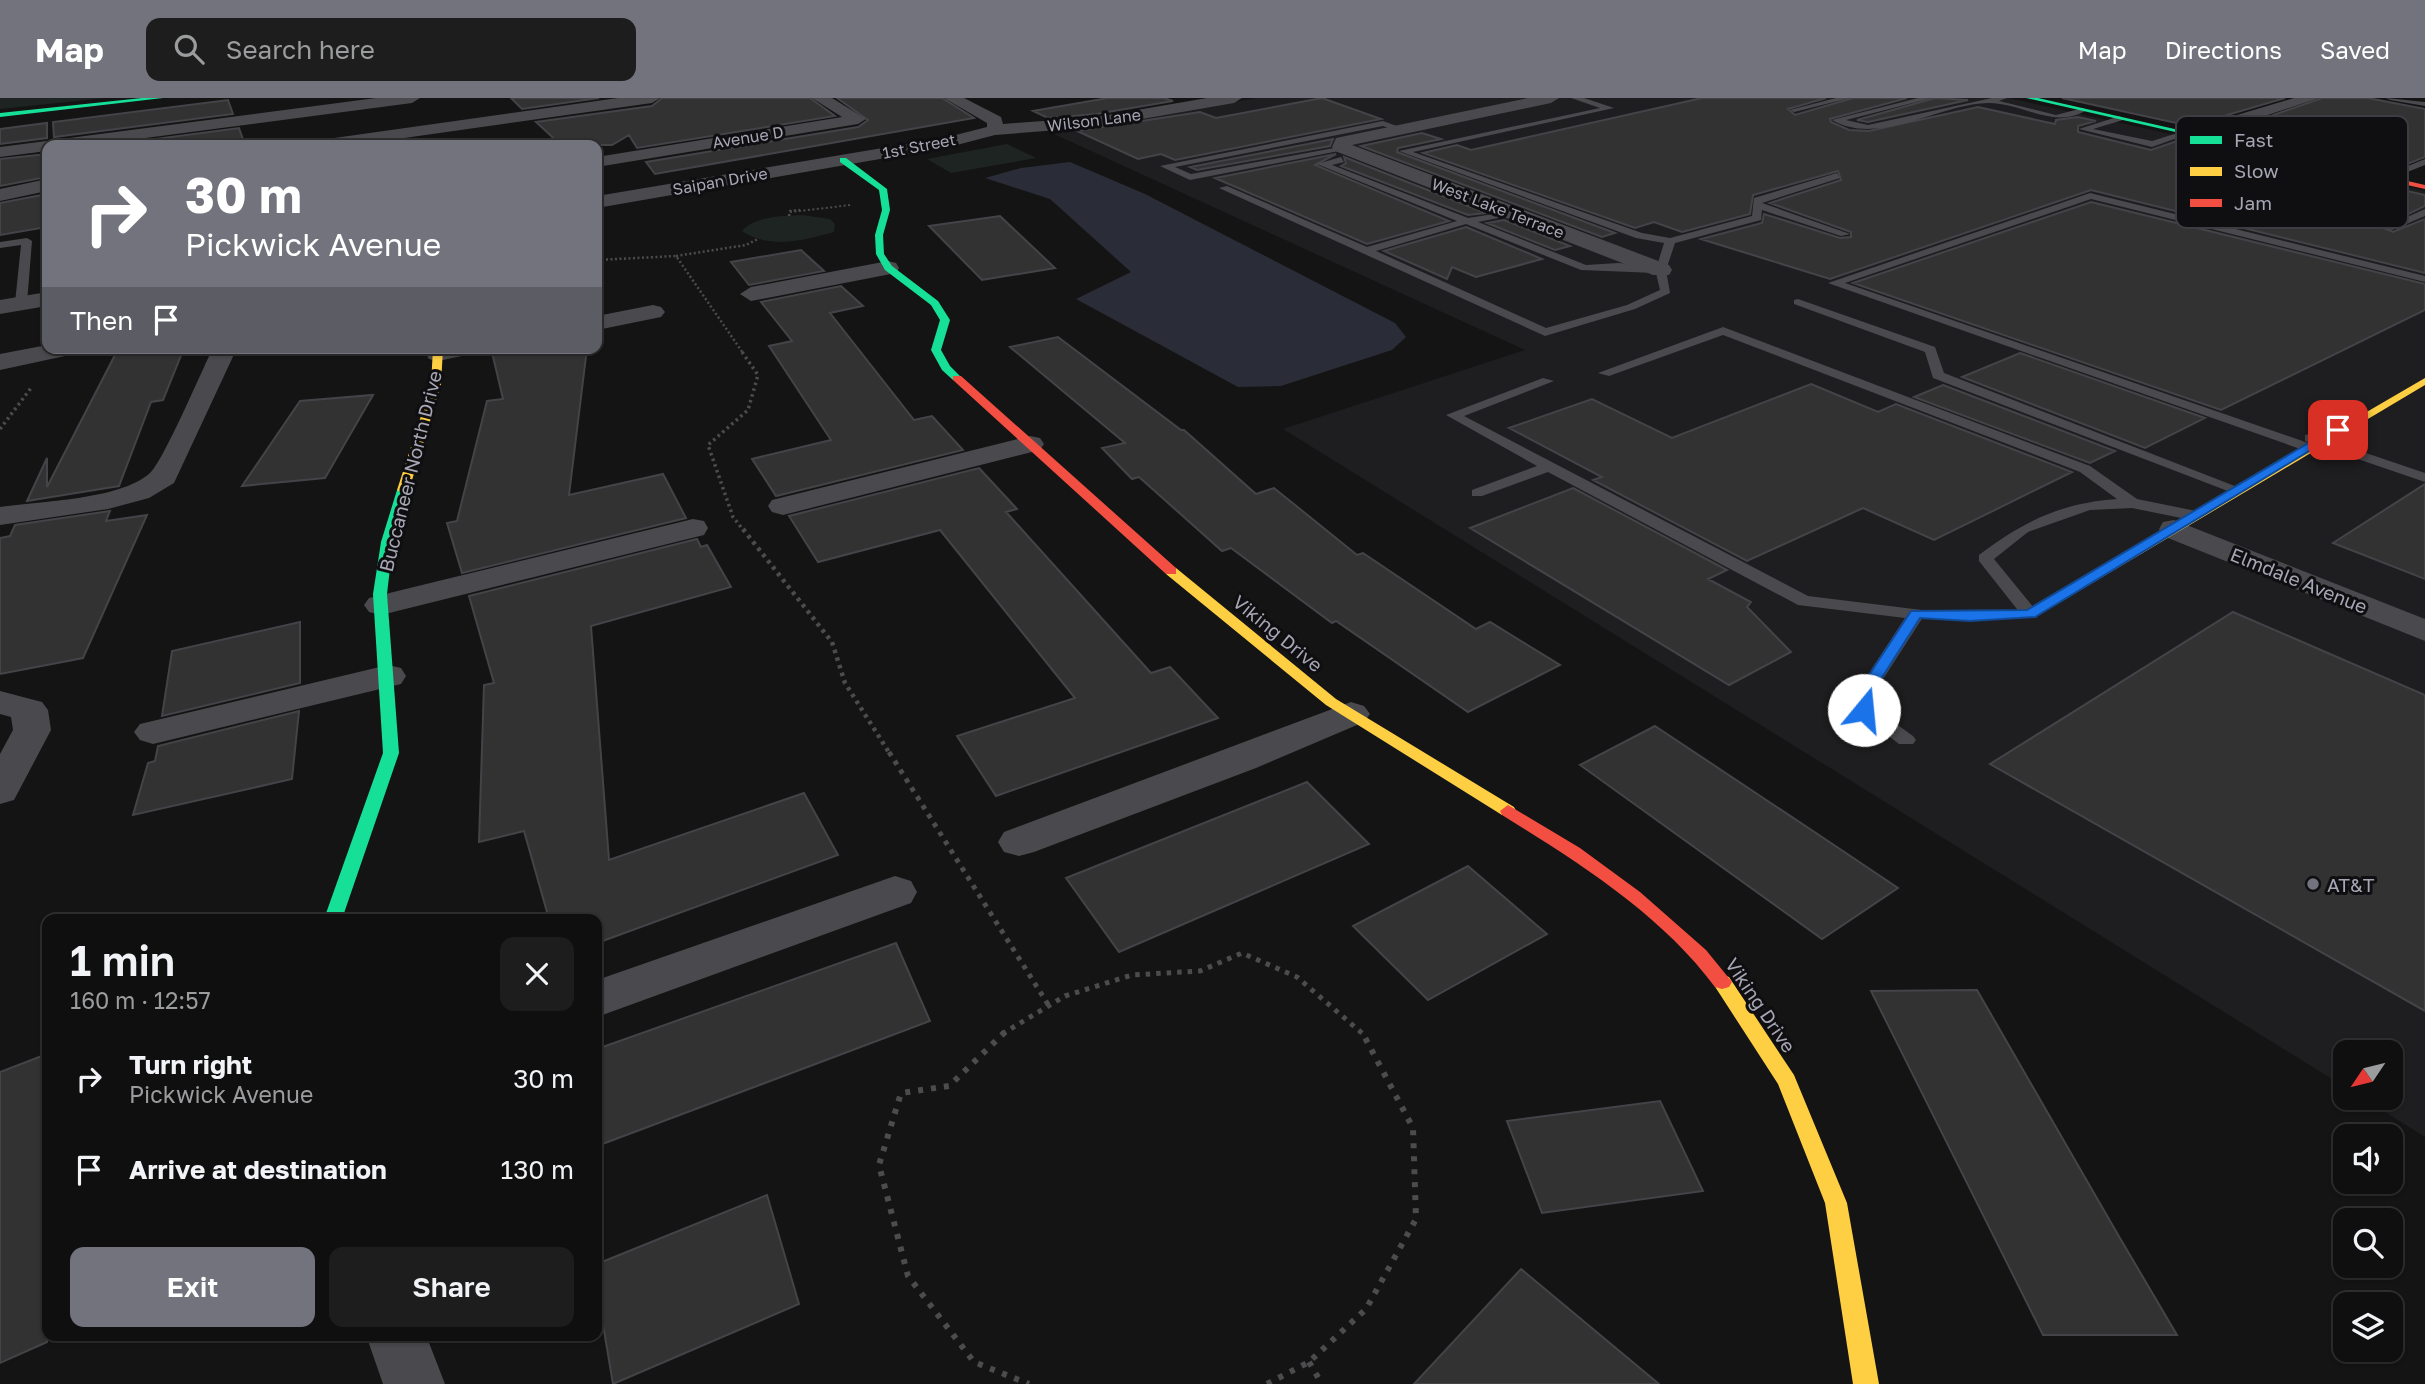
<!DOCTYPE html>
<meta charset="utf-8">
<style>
body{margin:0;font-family:"Golos Text",sans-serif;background:#1d1d1d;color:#f1f3f6;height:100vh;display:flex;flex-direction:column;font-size:26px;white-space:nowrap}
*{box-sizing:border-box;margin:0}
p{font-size:23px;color:#9b9c9e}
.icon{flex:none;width:38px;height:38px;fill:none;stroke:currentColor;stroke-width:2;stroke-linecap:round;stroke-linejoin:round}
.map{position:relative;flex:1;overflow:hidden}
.details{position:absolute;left:42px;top:816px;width:560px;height:427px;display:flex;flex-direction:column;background:#0f0f0f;border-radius:14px;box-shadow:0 2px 5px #0004,0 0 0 2px #2f2f2f}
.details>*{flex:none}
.banner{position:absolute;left:42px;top:42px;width:560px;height:214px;border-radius:14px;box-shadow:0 2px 5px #0004,0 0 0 2px #2f2f2f;background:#73737d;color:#fff;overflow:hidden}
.needle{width:46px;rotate:235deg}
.fabs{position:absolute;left:2333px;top:942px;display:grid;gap:14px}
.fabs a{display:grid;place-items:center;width:70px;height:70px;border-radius:14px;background:#0f0f0f;box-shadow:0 2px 5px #0004,0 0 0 2px #2f2f2f;font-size:35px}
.pin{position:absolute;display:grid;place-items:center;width:60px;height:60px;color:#fff;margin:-30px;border-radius:14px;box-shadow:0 4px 10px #0006}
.me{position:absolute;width:77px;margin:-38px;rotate:17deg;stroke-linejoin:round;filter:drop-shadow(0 0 5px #0008)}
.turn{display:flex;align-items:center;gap:24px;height:147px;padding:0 28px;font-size:32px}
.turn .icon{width:91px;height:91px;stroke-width:2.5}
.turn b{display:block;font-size:49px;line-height:60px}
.then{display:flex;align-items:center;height:66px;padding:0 28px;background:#0003;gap:14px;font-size:26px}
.round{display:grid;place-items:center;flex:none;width:74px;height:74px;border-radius:14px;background:#1d1d1d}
.head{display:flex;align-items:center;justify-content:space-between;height:119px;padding:0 28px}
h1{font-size:42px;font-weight:600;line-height:52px}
.button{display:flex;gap:14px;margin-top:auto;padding:14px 28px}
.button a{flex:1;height:80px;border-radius:14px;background:#73737d;color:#fff;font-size:28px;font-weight:600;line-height:80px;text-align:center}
.button a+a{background:#1d1d1d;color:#f1f3f6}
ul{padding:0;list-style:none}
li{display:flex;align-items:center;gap:21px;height:91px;padding:0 28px}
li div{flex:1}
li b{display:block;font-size:26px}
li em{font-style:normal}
header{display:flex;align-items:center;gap:42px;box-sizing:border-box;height:98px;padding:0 35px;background:#73737d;color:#fff}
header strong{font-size:33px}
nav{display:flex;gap:38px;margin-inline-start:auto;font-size:24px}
.search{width:490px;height:63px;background:#1d1d1d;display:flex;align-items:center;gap:18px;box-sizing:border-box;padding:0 24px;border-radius:14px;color:#9b9c9e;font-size:26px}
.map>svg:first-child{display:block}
</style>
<header>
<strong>Map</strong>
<div class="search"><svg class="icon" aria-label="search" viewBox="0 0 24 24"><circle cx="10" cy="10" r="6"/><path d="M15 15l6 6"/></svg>Search here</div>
<nav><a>Map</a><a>Directions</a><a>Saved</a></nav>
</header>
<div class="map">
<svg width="2425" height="1286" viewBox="0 0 2425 1286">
<rect width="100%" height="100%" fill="#141414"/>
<path fill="#1e1e20" d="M1256 0H2009L2425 93V1039L2361 999H2390V954H2345V989L1283 331 1525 252 1054 36Z"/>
<path fill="#1e2422" d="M0 0H105L0 11Z
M1007 46 1036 60 951 75 927 61Z
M802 117 830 121 835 126 834 134C804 142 770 152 742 133 754 118 783 118 802 117Z"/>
<path fill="#2a2d37" d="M1070 64 1145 96 1395 225 1406 239 1392 252 1281 288 1238 289 1076 201 1131 174 1050 101 985 80 1021 70Z"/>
<path fill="#323233" stroke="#444348" stroke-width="2" d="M511 0H599L522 11Z
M662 0H810L835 18 637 50 629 37 612 47H561L536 24 652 8Z
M837 0H942L974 20 655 76 646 64 858 29 868 22Z
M1108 0H1164L1173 3 1096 16 1048 20 1033 13Z
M1322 0 1381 21 1175 62 1161 56 1138 61 1077 33 1200 14 1216 20Z
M1702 0H1826L1788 11 1795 17 1853 0H1907L1830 21 1831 24 1849 32 1869 33 1978 9 2055 26 2056 22 2078 19 2096 23 2078 28V34L2151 52 2180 42 2199 46 2190 52V57L2284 80 2310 72 2322 74 2212 119 2222 125 2340 78 2425 97V108L2381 129 2393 134 2425 121V175L2091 92 1830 181 1701 141 1762 125 1764 116 1840 140 1851 139V134L1770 105 1841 82 1838 73 1753 97 1750 116 1682 134 1654 124 1635 130 1423 55 1457 47 1471 52Z
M1935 0 1968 2 1868 24 1857 22Z
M2062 0H2285L2190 28Z
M2322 0H2368L2425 11V59L2390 73 2222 35Z
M228 2 233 16 54 39 53 24Z
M47 25V40L0 46V31Z
M239 30 245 47H110Z
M1422 35 1441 41 1398 50 1397 54 1615 135 1602 139 1361 48Z
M1333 41 1330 48 1197 72 1190 69Z
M47 56V79L0 88V61Z
M1336 56 1315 67 1449 123 1367 146 1215 80Z
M1344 59 1486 115 1468 117 1341 68 1346 65Z
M47 96V129L0 137V105Z
M2091 104 2425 186V212L2221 312 1853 185Z
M1000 118 1055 170 982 182 929 128Z
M1504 122 1570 148 1555 152 1487 125Z
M1466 129 1542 161 1476 179 1452 169 1447 181 1384 153Z
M801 152 824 173 749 187 731 164Z
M841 188 863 208 830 215 914 322 932 318 963 352 776 398 752 361 831 342 769 248 792 243 761 204Z
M1058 239 1181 332H1184L1256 396 1274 390 1357 457 1363 455 1476 531 1490 524 1560 567 1468 614 1336 523 1332 525 1231 450 1222 453 1139 379 1132 381 1102 350 1125 345 1010 249Z
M161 250H184L163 302 151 304 119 388 27 403 47 360V389L115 257Z
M491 250H587L569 397 663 376 686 420 462 475 447 425 457 423 487 303 503 301Z
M2020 255 2205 320 2145 350 1962 279Z
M1811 286 1878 314 1896 306 2072 374 1934 442 1863 410 1747 463 1593 382 1602 379 1509 330 1592 301 1672 340Z
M1943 287 2115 353 2090 365 1914 299Z
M373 297 325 380 242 388 300 303Z
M979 370 1017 411 1006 414 1151 575 1170 569 1218 620 996 698 957 638 1075 600 940 432 818 464 789 418Z
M2425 386V481L2333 445Z
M1573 390 1727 472 1708 481 1751 504 1747 509 1791 554 1729 587 1470 430Z
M110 413 106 423 147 417 83 560 0 576V440L10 438 15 427Z
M697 441 701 449 707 447 731 489 591 528 609 762 804 695 838 757 597 845V821H549L524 733 479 744 484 587 494 585 469 498Z
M2233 514 2425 597V913L1990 666Z
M300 524V585L162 618 172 553Z
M299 613 292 681 133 717 148 665 155 663 158 648Z
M1655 628 1831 745 1898 790 1822 841 1580 667Z
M1307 684 1369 746 1119 854 1066 780Z
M1468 768 1547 836 1428 902 1353 828Z
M896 845 930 923 597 1048V951Z
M1977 892 2117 1135 2177 1237H2043L1871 893Z
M47 956V1244L0 1265V974Z
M1660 1003 1703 1093 1542 1115 1507 1023Z
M767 1097 799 1206 613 1286 597 1191V1166Z
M1521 1171 1659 1286H1414Z"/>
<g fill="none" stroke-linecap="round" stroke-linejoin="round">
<path stroke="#4c4c4f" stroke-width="2" stroke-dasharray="2 2.5" stroke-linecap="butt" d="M790 114 851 107"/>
<path stroke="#4c4c4f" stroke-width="2.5" stroke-dasharray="2 2.5" stroke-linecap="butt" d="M789 118 790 113 800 112
M676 158 746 147 758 141
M597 162 676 158 743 255"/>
<path stroke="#4c4c4f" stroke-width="3.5" stroke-dasharray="2.5 3.5" stroke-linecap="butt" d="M742 254 758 277 748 312 708 347 733 419 744 433
M0 331 31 290"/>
<path stroke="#4c4c4f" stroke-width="4.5" stroke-dasharray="3.5 4.5" stroke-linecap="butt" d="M743 431 832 544 845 585 890 656"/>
<path stroke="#4c4c4f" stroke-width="5" stroke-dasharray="4.5 6" stroke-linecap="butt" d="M889 654 1049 908
M1002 936 1065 898 1132 877 1200 873 1242 855 1297 879 1363 936"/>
<path stroke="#4c4c4f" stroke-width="6" stroke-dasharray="5 8" stroke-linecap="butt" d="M1005 934 949 988 901 995 879 1067 908 1178 974 1264 1029 1286
M1309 1264 1322 1286
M1267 1286 1309 1264 1366 1211 1416 1121 1413 1030 1362 934"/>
<path fill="#4a4a4e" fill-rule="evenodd" d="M1571 0H1584L1614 10 1413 54 1642 135 1670 140 1752 118 1754 100 1837 75 1840 80 1762 105 1850 136 1841 138 1762 112 1761 122 1675 145 1666 172 1670 195 1635 211 1545 238 1219 90 1227 88 1367 149 1457 123 1317 66 1341 59 1344 64 1332 67 1468 120 1513 113V117L1478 124 1586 167 1618 165 1657 168 1664 145 1636 140 1399 53 1600 10ZM1466 126 1581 172 1656 175 1660 192 1627 207 1546 230 1376 153Z
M1836 0H1850L1794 14 1790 12Z
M1918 0H1932L1846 22 1868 27 1992 0H2007L1999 3 2056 17 2083 10 2087 12C2053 32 2024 5 1988 5 1939 6 1879 49 1832 22Z
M2386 0 2425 4V8L2390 2Z
M2120 18 2123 22 2093 31 2152 43 2187 32 2191 35 2152 49 2079 31Z
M1383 23 1405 31 1401 34 1383 28 1175 69 1191 76 1345 48 1349 51 1190 82 1160 68Z
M2217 39 2220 44 2203 53 2285 71 2317 62 2322 65 2285 77 2191 54Z
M2425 61V67L2387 82 2379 80Z
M2343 69 2351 71 2223 122 2214 120Z
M2090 95 2425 178V184L2091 101 1845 185 2314 347 2316 350 2309 354 1828 185Z
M2425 111V118L2392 132 2383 130Z
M27 140 32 143 27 205 21 208 15 205 21 147 0 150V144Z
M1798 201 1935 249 1944 275 2245 392 2238 396 2233 395 1933 280 1925 254 1794 206V202Z
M1723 229 2090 368 2137 401 2196 413 2204 418 2196 423 2132 410 2090 412 2028 434 1994 461 2039 516 2036 520H2024L1979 463V457C2024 423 2061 405 2117 401L2080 374 1723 237 1609 278 1598 275Z
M1543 280 1554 283 1464 318 1808 498 1922 512 1925 516 1878 589 1880 594 1874 610 1913 638 1916 642 1913 646H1899L1855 612 1862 594 1860 589 1905 520 1798 507 1548 374 1482 398H1472V392L1537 368 1446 317Z
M2310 336 2425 375V384L2305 343V337Z"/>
<path fill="#4a4a4e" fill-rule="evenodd" d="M376 0H420L412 5 92 47H47V53L0 59V49Z
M618 0H660L652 5 355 47H311L320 42Z
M812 0H832L866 21 858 26 597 69V59L842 19Z
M944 0H964L1001 19 1003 26 1096 19 1207 0H1242L1234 5 1096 29 995 37 949 49 597 110V98L948 39 987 29V25Z
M1528 0H1559L1551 5 1352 47 1669 167 1672 172 1669 177H1653L1335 53 1332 49 1336 40Z
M2294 0H2319L2199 40 2193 41 2185 36 2187 32Z
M47 81V93L0 103V91Z
M888 163 896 165 899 170 896 175 751 203 740 196 751 189Z
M47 194V208L0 216V202Z
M653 207 661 209 665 214 661 219 597 232V218Z
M47 247V250H82L79 255 0 272V256Z
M213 250H237L174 385 149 400 108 411 0 427V409C40 403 120 402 150 375 163 364 202 272 213 250Z
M479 250 476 255 438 263 429 261 426 256 431 250Z
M1030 338 1040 340 1044 346 1040 352 783 417 772 414 768 408 772 402Z
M693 421 704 423 708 430 704 437 381 517 369 514 364 507 369 500Z
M2174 422 2425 521V543L2163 438 2159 431 2163 424Z
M388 567 401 570 406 578 401 586 153 646 140 642 134 634 140 626Z
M0 593 42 604 48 612 51 632 14 702 0 706V656L13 632 11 619 0 616Z
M1351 604 1364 608 1370 616 1364 624 1256 670 1034 754 1019 758 1004 754 998 744 1004 734Z
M895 778 911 783 917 794 911 805 597 919V882Z
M366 1237H426L445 1286H383Z"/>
<path fill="#16e098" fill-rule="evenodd" d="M142 0H163L0 19V15Z
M2026 0H2038L2320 64 2316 66Z
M840 60H846L887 91 890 112 883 137 884 156 892 168 938 203 950 222 941 252 950 268 962 280 961 282H953L942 272 931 252 940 222 931 207 885 172 876 156 875 137 882 112 879 92 840 64Z
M403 388 409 392 393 444 387 496 399 655 342 821H324L383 655 373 496 381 444 397 392Z"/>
<path fill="#ffcf43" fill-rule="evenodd" d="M433 250H443L441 287 409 392 403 396 397 392 431 287Z
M2425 280V287L2035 519 1970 523 1916 520 1909 516 1916 512 1970 515 2027 512Z
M1171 469 1176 470 1336 601 1514 709 1516 713 1514 717H1502L1326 607 1166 476V470Z
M1722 877 1729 879 1794 977 1847 1105 1879 1286H1853L1825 1105 1778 986 1712 884 1715 879Z"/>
<path fill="#f24e42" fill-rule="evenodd" d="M2316 62 2425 87V91L2313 66Z
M953 278H961L1176 470V476H1166L953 282Z
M1508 707 1580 750 1640 794 1706 852 1732 884 1729 889 1722 891 1715 889C1661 816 1578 764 1502 717L1500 713Z"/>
</g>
<path fill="#1a73e8" stroke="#114b97" stroke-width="2" d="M2334 330 2344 332 2035 519 1970 523 1920 520 1876 589 1879 594 1870 615H1859L1857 612 1863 594 1861 589 1911 513 2027 512Z"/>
<circle fill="#73737d" stroke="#0f0e10" stroke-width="2.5" cx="2313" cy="786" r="7"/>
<g text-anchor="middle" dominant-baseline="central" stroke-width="6" stroke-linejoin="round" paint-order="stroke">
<g font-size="16" fill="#a6a6b5" stroke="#0f0e10">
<text transform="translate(1094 22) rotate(-7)">Wilson Lane</text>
<text transform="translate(748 39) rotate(-9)">Avenue D</text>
<text transform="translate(919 48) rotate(-11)">1st Street</text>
<text transform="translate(720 83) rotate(-10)">Saipan Drive</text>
<text transform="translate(1498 110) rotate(21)">West Lake Terrace</text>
</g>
<g font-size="19" fill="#a6a6b5" stroke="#0f0e10">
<text transform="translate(410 373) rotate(-76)">Buccaneer North Drive</text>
<text transform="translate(2299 482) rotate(22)">Elmdale Avenue</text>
<text transform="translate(1278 535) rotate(39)">Viking Drive</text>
<text transform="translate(1761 907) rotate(56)">Viking Drive</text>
</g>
<g font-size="19" fill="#a6a6b5" stroke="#0f0e10" text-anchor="start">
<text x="2327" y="786">AT&amp;T</text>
</g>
</g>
<rect x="2176" y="18" width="232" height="112" rx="10" fill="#0f0e10" stroke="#3c3c42" stroke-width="2"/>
<rect x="2190" y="38" width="32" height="8" fill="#16e098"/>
<rect x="2190" y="69" width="32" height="9" fill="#ffcf43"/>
<rect x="2190" y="101" width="32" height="8" fill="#f24e42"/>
<g font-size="19" fill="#a6a6b5">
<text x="2234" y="49">Fast</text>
<text x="2234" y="80">Slow</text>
<text x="2234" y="112">Jam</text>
</g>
</svg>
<div class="fabs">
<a><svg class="needle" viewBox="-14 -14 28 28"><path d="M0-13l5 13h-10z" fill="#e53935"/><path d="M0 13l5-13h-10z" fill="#9b9c9e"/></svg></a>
<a><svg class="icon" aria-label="sound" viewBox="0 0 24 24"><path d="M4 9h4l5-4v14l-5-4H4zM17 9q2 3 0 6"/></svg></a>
<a><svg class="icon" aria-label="search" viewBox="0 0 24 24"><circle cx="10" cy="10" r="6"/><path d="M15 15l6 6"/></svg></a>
<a><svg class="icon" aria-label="layers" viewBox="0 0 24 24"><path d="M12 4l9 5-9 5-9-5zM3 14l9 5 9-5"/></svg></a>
</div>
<div class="pin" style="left:2338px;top:332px;background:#d93025"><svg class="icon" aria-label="arrive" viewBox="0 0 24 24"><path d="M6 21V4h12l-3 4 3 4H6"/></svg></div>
<svg class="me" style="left:1864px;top:612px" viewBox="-20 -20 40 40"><circle r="19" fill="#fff"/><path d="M0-13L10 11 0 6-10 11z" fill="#1a73e8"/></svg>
<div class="banner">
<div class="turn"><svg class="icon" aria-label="right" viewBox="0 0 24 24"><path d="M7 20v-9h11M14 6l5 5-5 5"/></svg><div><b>30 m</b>Pickwick Avenue</div></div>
<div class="then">Then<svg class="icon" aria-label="arrive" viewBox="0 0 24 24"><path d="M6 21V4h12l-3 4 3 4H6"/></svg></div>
</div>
<section class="details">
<div class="head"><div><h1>1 min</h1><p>160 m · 12:57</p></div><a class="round"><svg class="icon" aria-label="close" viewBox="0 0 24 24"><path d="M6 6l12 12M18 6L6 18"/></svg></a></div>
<ul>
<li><svg class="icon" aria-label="right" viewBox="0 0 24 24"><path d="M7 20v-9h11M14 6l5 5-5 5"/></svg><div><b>Turn right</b><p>Pickwick Avenue</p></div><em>30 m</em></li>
<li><svg class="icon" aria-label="arrive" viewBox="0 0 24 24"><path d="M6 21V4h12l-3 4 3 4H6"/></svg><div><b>Arrive at destination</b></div><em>130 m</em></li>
</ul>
<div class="button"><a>Exit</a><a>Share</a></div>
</section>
</div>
